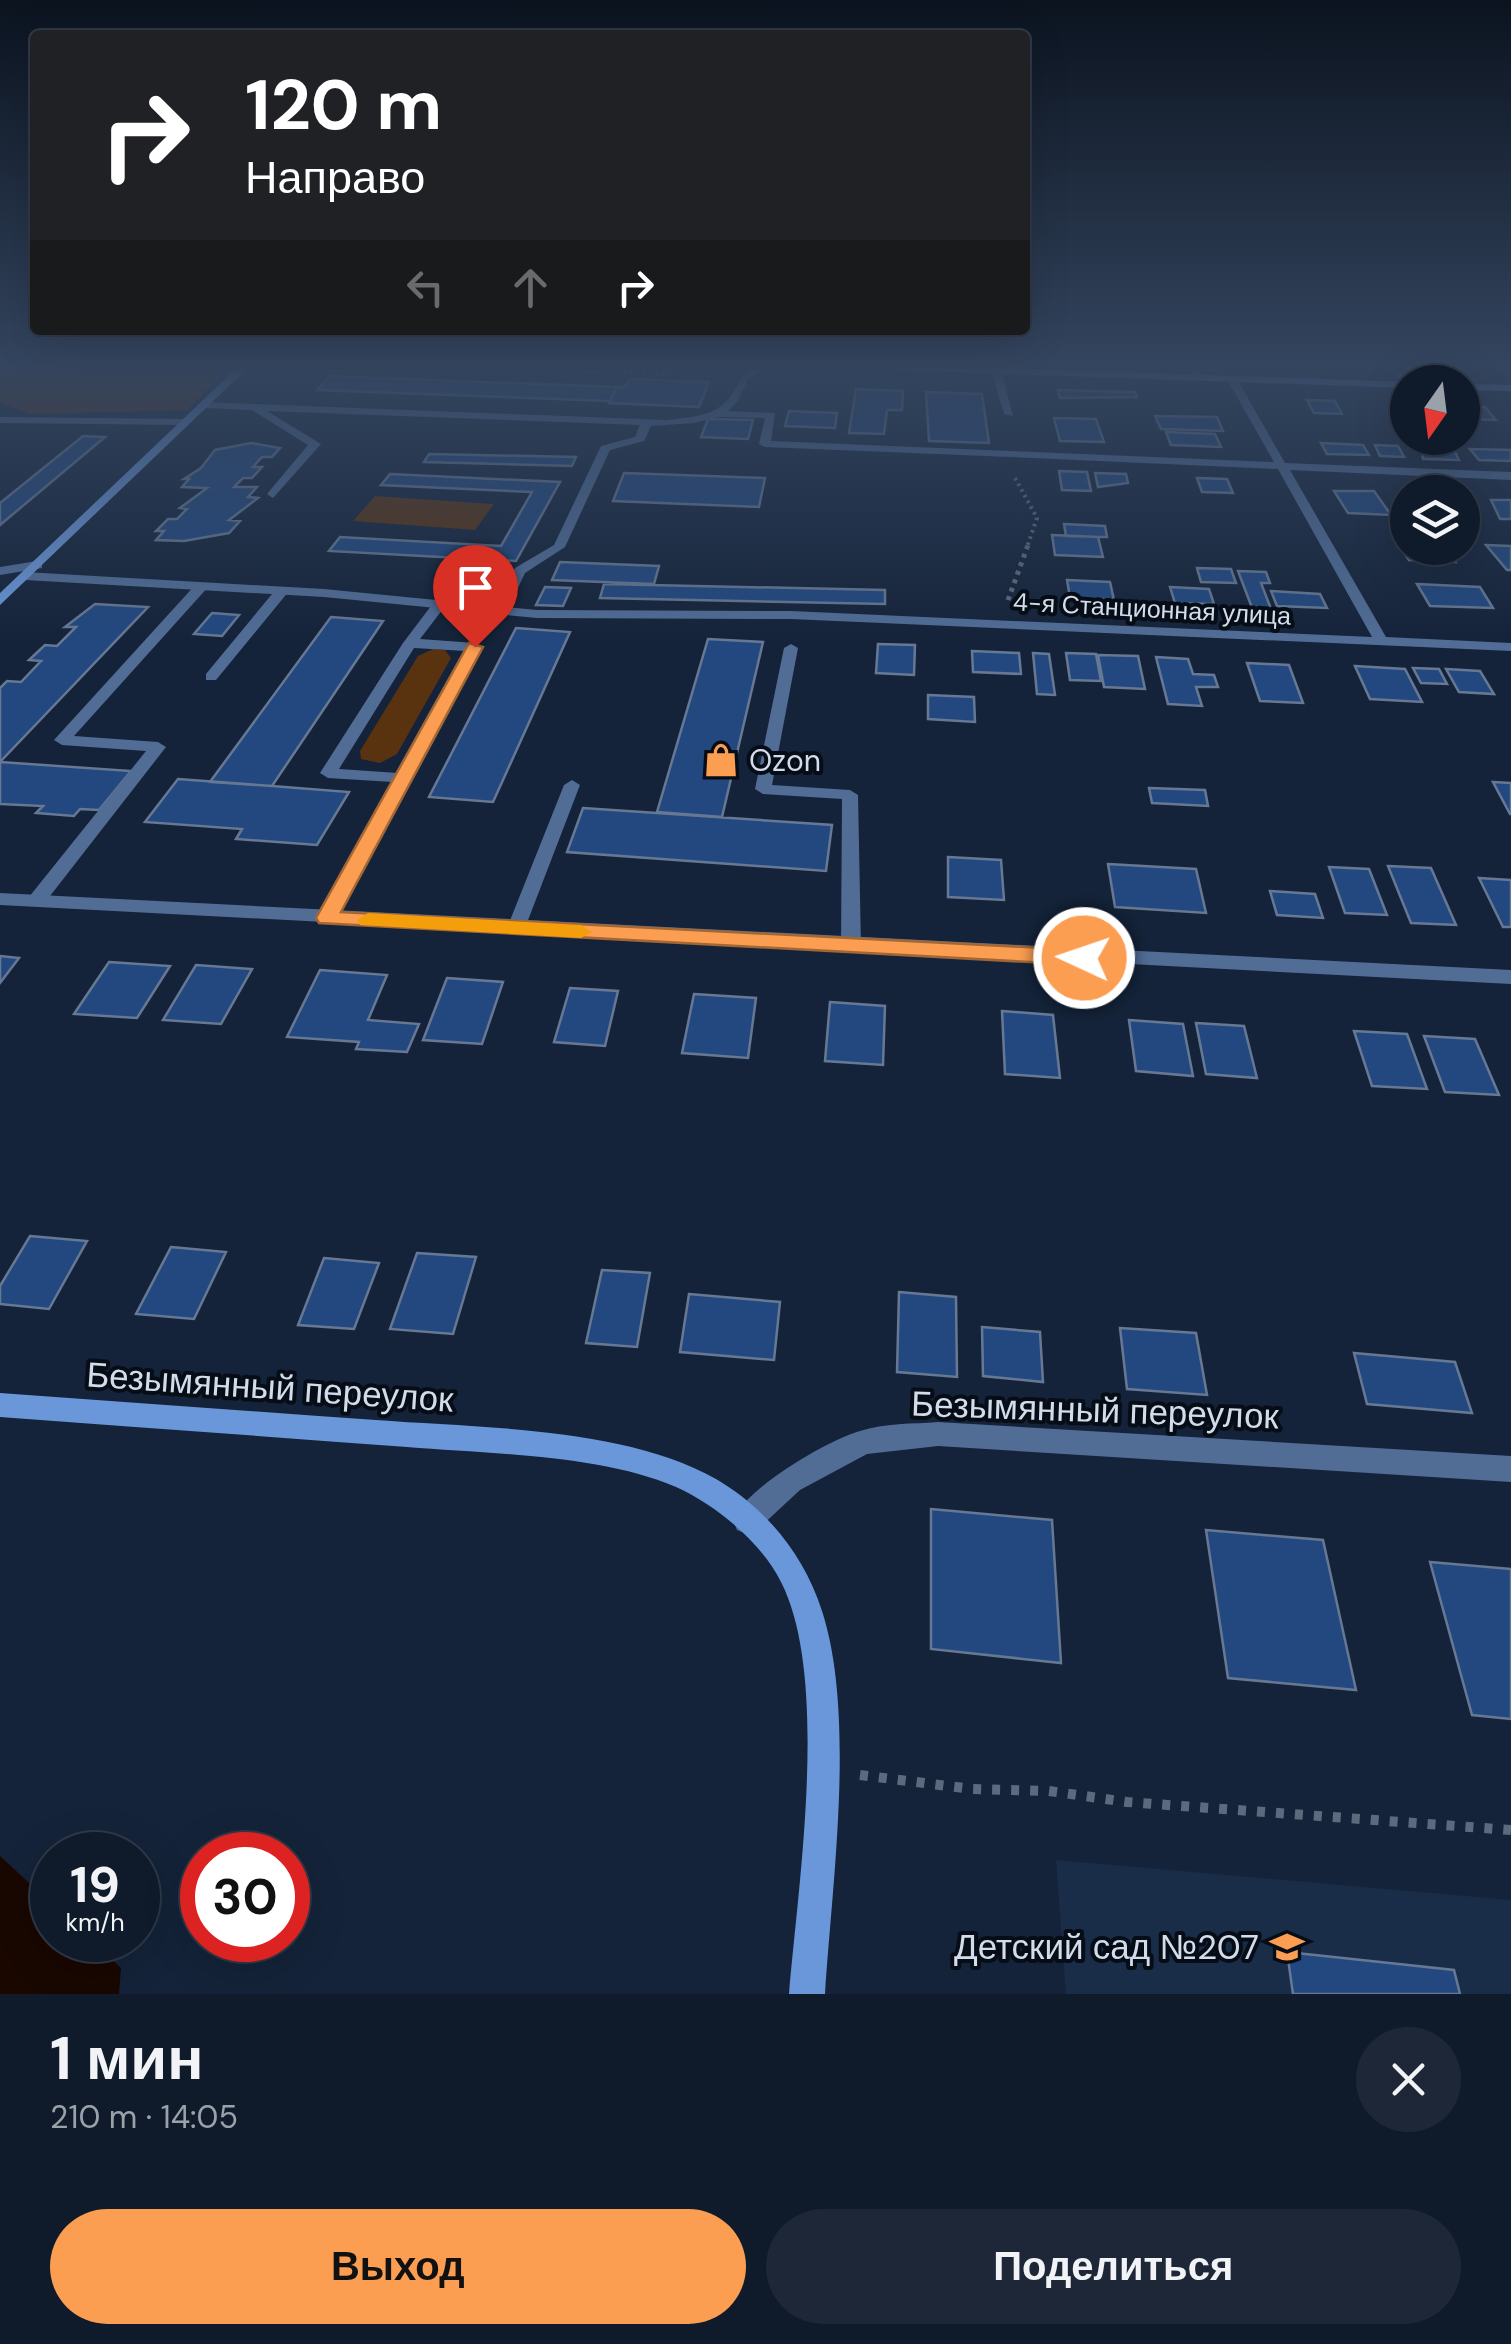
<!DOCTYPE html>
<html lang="ru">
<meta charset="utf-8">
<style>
body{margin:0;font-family:"DM Sans",sans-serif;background:#1d2737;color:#f1f3f6;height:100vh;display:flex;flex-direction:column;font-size:38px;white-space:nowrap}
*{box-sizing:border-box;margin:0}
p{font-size:32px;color:#9ba1a9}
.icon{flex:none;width:55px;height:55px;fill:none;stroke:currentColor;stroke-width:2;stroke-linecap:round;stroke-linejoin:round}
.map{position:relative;height:1994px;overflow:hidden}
.panel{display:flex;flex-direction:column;background:#0f1a2b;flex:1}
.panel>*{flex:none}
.guide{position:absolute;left:30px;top:30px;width:1000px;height:305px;border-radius:10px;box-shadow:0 10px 40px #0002,0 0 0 2px #2f3847;background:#202124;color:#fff;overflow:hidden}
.needle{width:65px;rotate:194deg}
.tools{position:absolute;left:1390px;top:365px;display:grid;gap:20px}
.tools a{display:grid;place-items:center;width:90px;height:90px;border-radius:50%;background:#0f1a2b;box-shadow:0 10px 40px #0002,0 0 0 2px #2f3847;font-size:50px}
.speed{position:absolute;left:30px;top:1832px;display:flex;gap:20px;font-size:50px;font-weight:700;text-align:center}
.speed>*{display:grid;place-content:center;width:130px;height:130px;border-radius:50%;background:#0f1a2b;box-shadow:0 10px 40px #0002,0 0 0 2px #2f3847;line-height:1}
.speed small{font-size:25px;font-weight:400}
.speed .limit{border:15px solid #d22;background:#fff;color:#111}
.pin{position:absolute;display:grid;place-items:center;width:85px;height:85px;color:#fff;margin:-102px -42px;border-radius:50% 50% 50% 0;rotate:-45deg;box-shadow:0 0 10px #0007}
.pin .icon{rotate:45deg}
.me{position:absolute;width:110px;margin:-55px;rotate:273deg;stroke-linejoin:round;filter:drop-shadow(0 0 8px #0008)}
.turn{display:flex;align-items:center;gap:35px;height:210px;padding:0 50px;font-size:45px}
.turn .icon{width:130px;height:130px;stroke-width:2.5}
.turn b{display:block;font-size:70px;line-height:85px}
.lanes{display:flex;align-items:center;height:95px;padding:0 50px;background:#0003;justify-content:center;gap:50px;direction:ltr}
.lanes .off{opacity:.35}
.round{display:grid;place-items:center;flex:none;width:105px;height:105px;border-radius:52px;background:#1d2737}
.summary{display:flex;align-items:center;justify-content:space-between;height:170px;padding:0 50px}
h1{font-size:60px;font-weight:700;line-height:75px}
.primary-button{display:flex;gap:20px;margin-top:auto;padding:20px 50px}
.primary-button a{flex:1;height:115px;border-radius:60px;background:#fb9e52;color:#111;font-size:40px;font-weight:700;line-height:115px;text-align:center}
.primary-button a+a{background:#1d2737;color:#f1f3f6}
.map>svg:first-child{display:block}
</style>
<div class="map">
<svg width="1511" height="1994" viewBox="0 0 1511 1994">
<rect width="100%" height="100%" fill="#142339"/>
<path fill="#1a2d48" d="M1056 1860 1511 1900V1994H1066Z"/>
<path fill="#593210" d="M0 363H234L187 410 30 414 0 402Z
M375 496 494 504 475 530 353 521Z
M433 649 445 650 451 658 397 754 380 763 361 759 360 751 418 656Z"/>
<path fill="#190700" d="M0 1856 52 1904V1940H91L121 1968 119 1994H0Z"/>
<path fill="#22487f" stroke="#667893" stroke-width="2.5" d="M330 376 617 387 610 401 317 390Z
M629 379 709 382 699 407 609 403 617 387H625Z
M856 389 903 391 902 410H887L884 434 849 433Z
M1058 390 1135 392 1137 397 1060 398Z
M926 392 982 394 989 443 929 441Z
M1307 400 1335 401 1342 414 1314 413Z
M1462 406 1485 407 1496 420 1467 419Z
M789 411 837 413 835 428 785 426Z
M1155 416 1217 417 1223 431 1161 429Z
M1054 418 1096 419 1104 442 1060 441Z
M708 419 753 420 748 439 701 437Z
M1166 432 1215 434 1221 447 1171 445Z
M83 436 105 437 0 525V503Z
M251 443 280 448 272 457H262L253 467H262L252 478H243L234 487H257L248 497 258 498 229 520 240 521 229 533 184 541 156 540 164 531H156L168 519H177L187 509 180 508 207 488 182 487 189 479H184L201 468 215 450Z
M1321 443 1363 445 1369 455 1327 454Z
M1375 445 1398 446 1404 457 1380 456Z
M1421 446 1453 448 1459 460 1423 459Z
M1470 449 1511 450V461L1479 460Z
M429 454 576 457 572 466 424 462Z
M1059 471 1087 472 1091 491 1062 490Z
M624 473 765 478 759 507 613 501Z
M1095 473 1126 474 1128 483 1098 487Z
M390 474 560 482 516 561 329 551 340 537 501 546 532 492 381 485Z
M1197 478 1227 479 1233 493 1202 492Z
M1334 491H1374L1391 515 1348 513Z
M1491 500H1511V519H1500Z
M1064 524 1105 526 1107 537 1066 536Z
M1052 535 1098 537 1103 557 1055 555Z
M1397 543 1444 548 1455 562 1409 560Z
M1486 545 1511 546V570H1507Z
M560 562 659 566 654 584 552 580Z
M1197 568 1231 569 1236 583 1201 582Z
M1238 571 1266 572 1270 583H1261L1273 614 1254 613Z
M1067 580 1110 582 1114 600 1070 598Z
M604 584 885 590V604L600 598Z
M1417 584 1480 587 1493 608 1430 606Z
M545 587 571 588 563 606 536 605Z
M1170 587 1209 589 1214 604 1175 603Z
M1271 591 1320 594 1327 608 1277 606Z
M95 604 148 607 0 762 131 771 99 810 80 809 74 816 36 813 43 806 0 804V688L7 681 21 682 41 661 29 660 45 645 57 646 76 627H65Z
M212 613 239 615 222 636 194 634Z
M331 617 383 621 272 786 210 782Z
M516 628 570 632 493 802 429 797Z
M708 639 763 642 722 817 657 812Z
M878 644 915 645 914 675 876 673Z
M972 651 1019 653 1021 674 973 672Z
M1033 653 1049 654 1055 695 1037 694Z
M1066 653 1096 654 1101 681 1070 680Z
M1098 655 1138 656 1145 689 1104 687Z
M1156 657 1188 659 1193 674 1214 675 1218 687H1196L1202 706 1168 704Z
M1247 663 1289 665 1303 703 1260 701Z
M1355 666 1405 669 1422 702 1370 699Z
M1413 668 1439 669 1447 684 1421 683Z
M1446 669 1480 671 1494 694 1459 692Z
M928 695 974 697 975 722 928 719Z
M178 779 272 786 349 792 317 845 236 839 242 829 145 822Z
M1493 782 1511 783V814H1510Z
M1149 788 1205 790 1208 806 1152 803Z
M583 808 832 825 826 871 567 852Z
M948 857 1001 860 1004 900 948 897Z
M1108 864 1196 869 1206 913 1115 907Z
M1388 866 1431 868 1456 925 1411 923Z
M1329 867 1369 869 1387 915 1345 913Z
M1479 878 1511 880V927H1503Z
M1270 891 1315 894 1323 918 1277 915Z
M0 956 19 958 0 983Z
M109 962 170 966 137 1018 74 1014Z
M196 965 252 969 221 1024 163 1020Z
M320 970 387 975 368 1020 419 1024 407 1052 356 1049 359 1042 287 1037Z
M447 978 503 982 482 1044 423 1040Z
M570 988 618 991 605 1046 554 1042Z
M694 994 756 998 748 1058 682 1053Z
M830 1002 885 1006 883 1065 825 1061Z
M1002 1011 1053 1015 1060 1078 1005 1074Z
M1129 1020 1183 1024 1193 1076 1136 1071Z
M1196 1023 1244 1026 1257 1078 1206 1074Z
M1354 1031 1407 1034 1427 1089 1372 1086Z
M1424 1036 1475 1039 1499 1095 1445 1092Z
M30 1236 87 1241 49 1309 0 1304V1286Z
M171 1247 226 1252 194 1319 136 1314Z
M417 1253 476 1257 453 1334 390 1329Z
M324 1258 379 1263 354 1329 298 1325Z
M602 1270 650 1273 637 1347 586 1343Z
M899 1292 956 1297 957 1377 897 1372Z
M689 1294 780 1302 774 1360 680 1352Z
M982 1327 1040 1332 1043 1382 983 1376Z
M1120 1328 1196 1333 1207 1395 1127 1389Z
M1354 1353 1455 1362 1472 1413 1367 1404Z
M931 1509 1052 1520 1061 1663 931 1649Z
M1206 1530 1323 1540 1356 1690 1228 1678Z
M1430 1562 1511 1569V1719L1472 1715Z
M1287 1952 1454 1970 1460 1994H1293Z"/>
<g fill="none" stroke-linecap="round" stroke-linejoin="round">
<path stroke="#5d6a7d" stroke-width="4" stroke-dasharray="2.5 4" stroke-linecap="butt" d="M344 363 718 376
M1015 478 1037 518 1027 547"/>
<path stroke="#5d6a7d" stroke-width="5" stroke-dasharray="4 5" stroke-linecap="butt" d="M1008 600 1028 545"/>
<path stroke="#5d6a7d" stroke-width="10" stroke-dasharray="8 11" stroke-linecap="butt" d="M860 1775 972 1789 1049 1791 1127 1802 1511 1830"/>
<path fill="#516d96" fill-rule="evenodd" d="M764 363H776L748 379 738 401 728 411 775 413 771 441 1011 451 1017 454 1011 457 765 447 759 444 765 418 718 417 694 423 651 426 644 441 610 450 565 547 525 573 507 611 500 615 493 611 515 568 554 545 601 446 635 437 640 425 267 411 321 444 273 498 267 494 308 445 252 410 204 408 199 405 204 402 667 420C689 417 715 417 729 398 747 375 734 378 764 363Z
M996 367 1001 370 1013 416 1004 414 991 370Z
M0 417 186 419 191 422 186 425 0 423Z
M37 561 42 562V568L0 575V567Z
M197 583 209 586 74 736 158 742 166 747 43 905H29L27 901 29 897 146 751 62 745 54 740Z
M277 588 289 591 216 680H206V674Z
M434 602 446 605 420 639 475 643 482 647 336 918 327 924 320 922 318 918 393 782 328 778 320 773 403 643ZM414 648 466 651 398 773 339 769Z
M791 644 798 648 772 785 850 790 858 795 861 947 851 953 841 947 842 799 763 794 755 789 784 648Z
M572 780 580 785 525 928 516 934 509 932 507 928 564 785Z"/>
<path fill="#516d96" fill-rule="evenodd" d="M1187 363H1197L1202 379H1194Z
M1385 363H1395L1411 382H1408V388Z
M1232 376 1237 379 1285 463 1511 472V480L1290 470 1386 637 1511 643V651L791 619 537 618 324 597 25 580 18 576 25 572 324 589 537 610 791 611 1372 637 1278 469 1011 457 1005 454 1011 451 1274 462 1227 379Z
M0 893 1511 970V984L0 905Z
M938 1422 1511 1456V1482L938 1446 867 1454 800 1490 757 1530 747 1534 737 1530 733 1520C746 1488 826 1441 860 1431 884 1423 913 1424 938 1422Z"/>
<path fill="#6a97d9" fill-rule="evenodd" d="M242 363H253L0 605V593Z
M781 363H868L1410 382H1408V388L786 366Z
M1462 384 1511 385V391L1462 390Z
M0 1393C125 1402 251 1411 376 1420 480 1428 625 1427 716 1479 767 1509 804 1555 822 1611 856 1716 832 1883 825 1994H789C798 1886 830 1678 781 1582 761 1542 716 1505 676 1487 599 1454 490 1454 407 1447 272 1437 136 1427 0 1417Z"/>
</g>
<linearGradient id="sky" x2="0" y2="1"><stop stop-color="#0b131f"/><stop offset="0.57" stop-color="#34455f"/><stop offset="1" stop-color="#34455f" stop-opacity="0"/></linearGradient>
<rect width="1511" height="642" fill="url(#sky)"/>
<path fill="#fb9e52" stroke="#a36735" stroke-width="2.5" d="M469 643 483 647 341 912 1084 950 1095 958 1084 965 319 923 316 918Z"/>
<path fill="#f59e0b" d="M368 913 581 925 592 932 581 938 360 925 357 920Z"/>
<defs>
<g id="shop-bare" transform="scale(2.7)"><path d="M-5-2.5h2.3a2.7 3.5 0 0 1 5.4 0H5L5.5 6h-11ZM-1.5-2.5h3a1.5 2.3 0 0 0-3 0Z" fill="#fb9e52" stroke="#060d16" stroke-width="2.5" paint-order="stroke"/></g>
<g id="school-bare" transform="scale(2.7)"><path d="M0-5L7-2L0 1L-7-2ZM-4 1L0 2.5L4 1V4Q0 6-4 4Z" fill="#fb9e52" stroke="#060d16" stroke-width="2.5" paint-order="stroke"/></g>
</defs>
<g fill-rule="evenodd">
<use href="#shop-bare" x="721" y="760"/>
<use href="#school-bare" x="1287" y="1947"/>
</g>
<g text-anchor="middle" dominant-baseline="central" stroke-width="8" stroke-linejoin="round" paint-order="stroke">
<g font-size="25" fill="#d2dceb" stroke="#060d16">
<text transform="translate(1152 609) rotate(3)">4-я Станционная улица</text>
</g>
<g font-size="30" fill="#d2dceb" stroke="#060d16" text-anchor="start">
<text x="749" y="760">Ozon</text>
</g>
<g font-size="35" fill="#d2dceb" stroke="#060d16">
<text transform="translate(270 1387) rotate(4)">Безымянный переулок</text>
<text transform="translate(1095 1410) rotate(2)">Безымянный переулок</text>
</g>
<g font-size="35" fill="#d2dceb" stroke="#060d16" text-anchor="end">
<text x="1259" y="1947">Детский сад №207</text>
</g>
</g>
</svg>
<div class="tools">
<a><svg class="needle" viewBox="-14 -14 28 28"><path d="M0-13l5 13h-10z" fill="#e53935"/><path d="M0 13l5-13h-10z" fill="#9ba1a9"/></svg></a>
<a><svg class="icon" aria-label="layers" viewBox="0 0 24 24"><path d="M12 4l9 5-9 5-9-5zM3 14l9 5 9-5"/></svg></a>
</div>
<div class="speed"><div>19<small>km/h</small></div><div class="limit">30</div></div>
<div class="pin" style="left:475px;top:647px;background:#d93025"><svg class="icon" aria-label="arrive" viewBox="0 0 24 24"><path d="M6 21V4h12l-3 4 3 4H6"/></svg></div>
<svg class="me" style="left:1084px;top:958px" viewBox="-20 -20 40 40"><circle r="17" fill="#fb9e52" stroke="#fff" stroke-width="3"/><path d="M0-11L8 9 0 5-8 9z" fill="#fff"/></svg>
<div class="guide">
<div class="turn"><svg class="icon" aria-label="right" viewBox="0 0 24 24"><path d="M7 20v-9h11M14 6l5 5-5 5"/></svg><div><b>120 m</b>Направо</div></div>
<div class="lanes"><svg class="icon off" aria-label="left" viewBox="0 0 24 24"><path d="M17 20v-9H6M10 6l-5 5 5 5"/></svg><svg class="icon off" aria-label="ahead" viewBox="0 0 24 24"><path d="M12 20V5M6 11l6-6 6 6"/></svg><svg class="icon" aria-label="right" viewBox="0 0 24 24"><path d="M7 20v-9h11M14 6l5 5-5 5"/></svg></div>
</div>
</div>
<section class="panel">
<div class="summary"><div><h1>1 мин</h1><p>210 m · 14:05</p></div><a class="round"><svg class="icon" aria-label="close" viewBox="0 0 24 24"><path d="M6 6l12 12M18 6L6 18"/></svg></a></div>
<div class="primary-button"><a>Выход</a><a>Поделиться</a></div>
</section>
